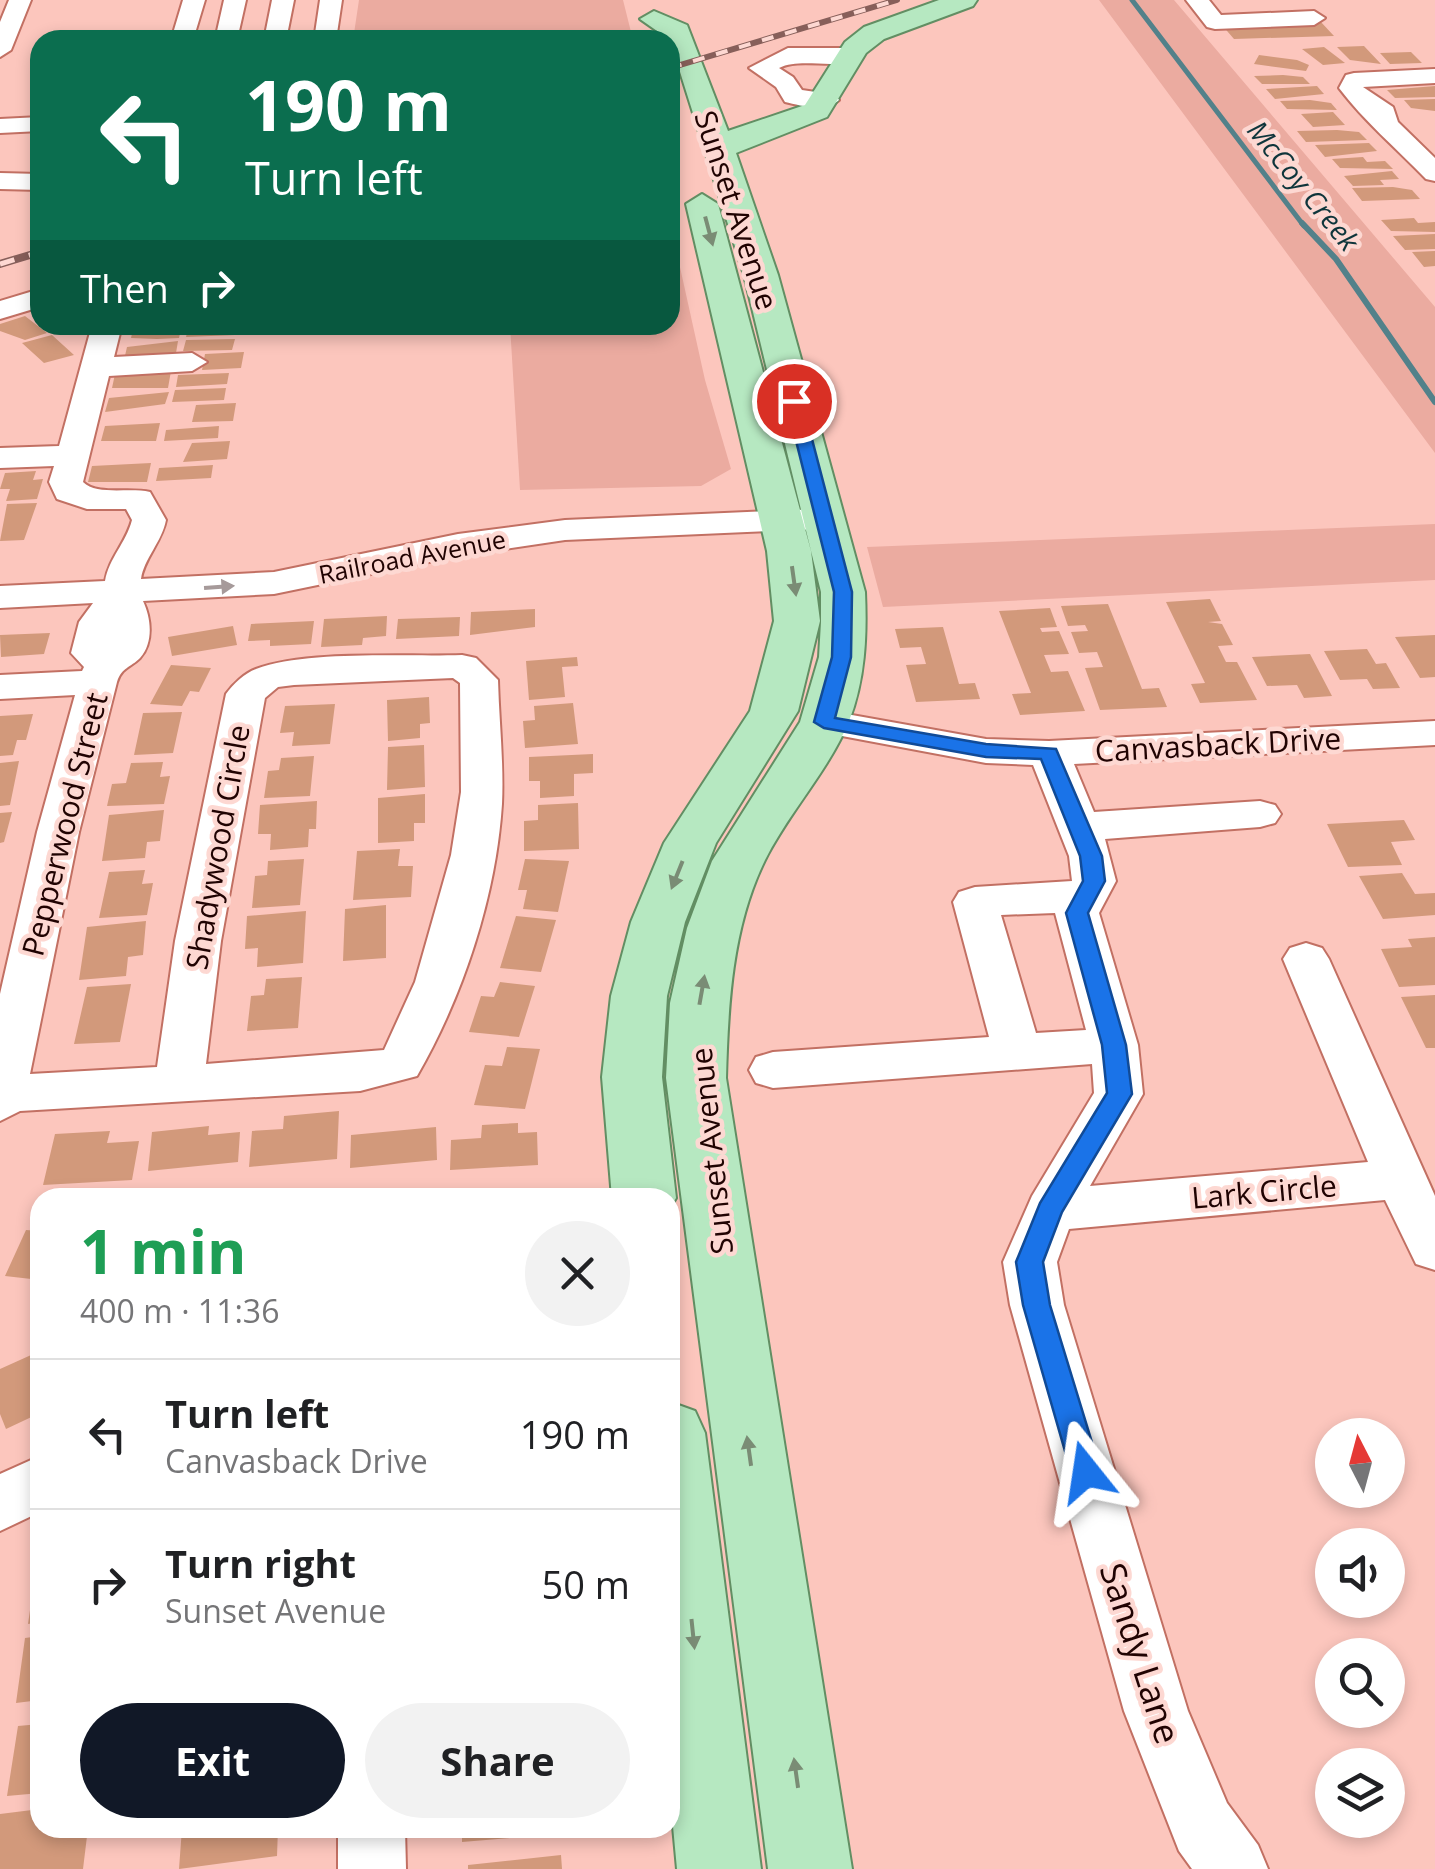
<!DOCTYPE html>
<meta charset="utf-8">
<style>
body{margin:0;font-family:"Open Sans",sans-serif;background:#f2f2f2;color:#202124;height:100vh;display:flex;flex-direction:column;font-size:38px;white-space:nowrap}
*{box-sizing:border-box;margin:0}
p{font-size:32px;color:#757577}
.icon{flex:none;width:55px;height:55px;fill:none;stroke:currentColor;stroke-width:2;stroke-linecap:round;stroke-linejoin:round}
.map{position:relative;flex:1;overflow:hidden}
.sheet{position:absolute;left:30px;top:1188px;width:650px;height:650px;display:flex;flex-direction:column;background:#fff;border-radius:30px;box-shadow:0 5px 15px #0003}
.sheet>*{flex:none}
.hud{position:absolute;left:30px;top:30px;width:650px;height:305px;border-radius:30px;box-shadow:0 5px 15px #0003;background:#0b6e4f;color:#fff;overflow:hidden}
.needle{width:65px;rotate:354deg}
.tools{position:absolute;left:1315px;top:1418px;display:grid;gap:20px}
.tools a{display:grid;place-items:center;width:90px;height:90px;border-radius:50%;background:#fff;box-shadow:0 5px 15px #0003;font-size:50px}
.pin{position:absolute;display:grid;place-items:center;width:85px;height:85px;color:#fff;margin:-42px;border:5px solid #fff;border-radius:50%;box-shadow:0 2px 10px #0007}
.me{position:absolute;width:110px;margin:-55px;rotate:345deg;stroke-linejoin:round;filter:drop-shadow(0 0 8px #0008)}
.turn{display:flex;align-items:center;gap:35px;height:210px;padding:0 50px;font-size:45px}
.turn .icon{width:130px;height:130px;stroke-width:2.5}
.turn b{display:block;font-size:70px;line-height:85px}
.then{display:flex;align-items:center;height:95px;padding:0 50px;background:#0003;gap:20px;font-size:38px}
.round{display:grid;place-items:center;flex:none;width:105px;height:105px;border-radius:52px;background:#f2f2f2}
.headline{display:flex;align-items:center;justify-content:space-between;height:170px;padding:0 50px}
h1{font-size:60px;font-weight:700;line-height:75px;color:#1e9e55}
.cta{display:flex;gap:20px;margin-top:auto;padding:20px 50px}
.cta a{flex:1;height:115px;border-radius:60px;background:#111827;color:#fff;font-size:40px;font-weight:700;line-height:115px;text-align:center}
.cta a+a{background:#f2f2f2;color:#202124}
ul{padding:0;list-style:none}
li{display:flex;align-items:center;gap:30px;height:150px;padding:0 50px;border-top:2px solid #e0e0e0}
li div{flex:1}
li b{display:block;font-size:38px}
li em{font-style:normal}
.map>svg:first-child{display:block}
</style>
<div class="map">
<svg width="1435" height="1869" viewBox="0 0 1435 1869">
<rect width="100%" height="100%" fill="#fcc6bd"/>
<path fill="#ebaba0" d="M359 0H623L633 40H353Z
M1099 0H1174L1435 307V453Z
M670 222 705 380 731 469 701 486 520 490 510 325H670Z
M1435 524V580L883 607 867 547Z"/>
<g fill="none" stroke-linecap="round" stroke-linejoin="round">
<path stroke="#52818a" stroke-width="5" d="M1132 0 1304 226"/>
<path stroke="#52818a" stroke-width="6" d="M1302 223 1336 259 1435 402"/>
</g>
<path fill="#d2997b" d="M1320 21 1334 36 1234 39 1221 24Z
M1364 46 1381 64 1350 60 1337 47Z
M1324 47 1345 63 1323 65 1302 49Z
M1411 52 1422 63 1390 64 1380 53Z
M1259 55 1297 60 1309 65 1306 71 1254 64Z
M1283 75 1303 77 1310 84H1262L1254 76Z
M1317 86 1324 94 1275 99 1266 89Z
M1435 86V97L1395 98 1387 90Z
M1435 99V111L1411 108 1404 100Z
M1310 100 1331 103 1337 110 1287 109 1280 101Z
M1333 112 1345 125 1313 127 1301 114Z
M1337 130 1359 132 1367 140 1306 142 1297 131Z
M1369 143 1377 151 1325 157 1315 145Z
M1363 157 1367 162 1385 161 1393 169 1340 168 1332 159Z
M1392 171 1399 179 1380 180 1384 185 1353 186 1344 176Z
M1393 187 1412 190 1420 199 1362 201 1352 188Z
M1414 218 1418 223 1435 222V232L1391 231 1381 220Z
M1435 234V249L1405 250 1393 236Z
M1435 251V266L1424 267 1412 252Z
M25 316 47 333 25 340 0 331V324Z
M134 325H182L179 338 157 339 131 338Z
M236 325 235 335 186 337 188 328Z
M52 335 74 355 44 363 22 343Z
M235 339 232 350 183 351 186 340Z
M178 341 176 353 124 360 127 347Z
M244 352 241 368 202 370 205 354Z
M171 371 168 388H112L115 374Z
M229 373 227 384 176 387 178 375Z
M226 388 224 400 172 402 175 390Z
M169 392 165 404 105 412 109 398Z
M236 403 233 421 192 422 196 405Z
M160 423 156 441H101L105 426Z
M219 426 218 438 164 441 166 430Z
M230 441 227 459 183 462 192 443Z
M151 463 147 482H88L92 466Z
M213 465 211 478 156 481 159 468Z
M36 471 33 480 43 479 37 499 6 501 10 489H0L5 473Z
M37 503 24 540 0 541 7 504Z
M1210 599 1221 621 1208 622 1222 624 1233 645 1218 646 1226 662H1237L1257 700 1200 703 1191 684 1205 683 1166 602Z
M1108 604 1142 689 1159 688 1167 707 1100 710 1085 668 1103 667 1097 652 1079 653 1071 632 1088 631 1085 625 1068 626 1061 606Z
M1050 608 1057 627 1040 628 1042 632 1059 631 1069 654 1044 655 1051 672 1068 671 1085 711 1020 715 1012 694 1031 693 999 611Z
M535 609V627L470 635 471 612Z
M387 616 386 636 363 638 362 645 321 647 324 619Z
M460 617 459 636 396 639 398 619Z
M314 621 311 644 270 646V640L248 641 251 624Z
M233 626 237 645 172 656 168 637Z
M943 627 959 684 975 683 980 699 916 702 906 665 926 664 921 647 900 648 895 629Z
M50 633 44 654 1 657 0 635Z
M1435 635V677L1420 678 1395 637Z
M1367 649 1376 664 1386 663 1400 688 1373 689 1367 679 1340 680 1324 651Z
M1310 654 1332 696 1304 698 1297 685 1267 686 1252 657Z
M577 657 578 666 562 667 565 697 529 700 526 661Z
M171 665 211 668 199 692 190 691 182 706 150 704Z
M429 697 430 723 420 724V738L388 741 387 700Z
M573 703 578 744 525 748 523 721 535 720 534 706Z
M335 704 330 744 292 746 294 732 280 733 285 706Z
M182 712 173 753 134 755 143 713Z
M33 714 26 740H17L13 755 0 756V716Z
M424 745 425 787 387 790 388 747Z
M593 754V773L574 774V796L540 798V781H529V757Z
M314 756 310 796 264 798 268 771 279 770 281 758Z
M19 761 10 805 0 806V763Z
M163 762 160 777 170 776 164 804 107 806 112 784 126 783 131 763Z
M425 794V823H414V841L378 843V798Z
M317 801 316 829H309L308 847 270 850 271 834H258L260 805Z
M578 803 579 849 524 851V821L538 820V805Z
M164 810 160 841 147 842 145 858 102 861 109 815Z
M12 812 4 842 0 843V813Z
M1404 820 1415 840 1391 842 1402 865 1348 867 1327 824Z
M400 849 398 866H413L411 897 353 900 357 851Z
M304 859 300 905 252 908 255 876 267 875 268 861Z
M525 859 569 861 558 912 523 909 527 890H518Z
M145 870 142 884 153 883 147 915 99 918 109 872Z
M1402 873 1415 894 1435 893V915L1383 919 1359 876Z
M386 905V958L343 961 345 909Z
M306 911 303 963 257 967 258 948 245 949 247 916Z
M516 916 556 920 541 972 500 968Z
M146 921 143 955 128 957 126 976 79 980 87 927Z
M1435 937V985L1399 987 1381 949 1412 947 1408 939Z
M302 977 298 1028 247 1031 251 996 264 995 266 979Z
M500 982 535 986 519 1037 469 1032 481 996 494 997Z
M131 984 120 1042 74 1044 87 987Z
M1435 995V1048H1426L1401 997Z
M507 1047 540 1049 525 1109 474 1105 485 1065 502 1066Z
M339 1111 337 1159 249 1167 252 1131 283 1129 284 1116Z
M518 1123V1133L537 1132 538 1165 450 1170 451 1140 481 1138 482 1125Z
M209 1126 208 1135 240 1132 238 1162 148 1171 152 1132Z
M436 1127 437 1160 350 1168 351 1135Z
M110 1131 107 1143 139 1141 132 1180 43 1185 55 1134Z
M26 1230 40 1231V1280L5 1276Z
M40 1351V1413L6 1429 0 1414V1369Z
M38 1554 40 1622 28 1624Z
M40 1636V1700L16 1703 25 1638Z
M40 1724V1793L7 1796 18 1726Z
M40 1809V1828H88L83 1869H0V1814Z
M182 1828H278L277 1856 179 1869Z
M462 1828H556V1834L462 1842Z
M561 1855 562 1869H468V1865Z"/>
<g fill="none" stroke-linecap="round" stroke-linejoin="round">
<g stroke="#c27063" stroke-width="4">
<path id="minor" d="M9 0H31L11 50 0 57V22Z
M183 0H205L193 40H171Z
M224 0H246L237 40H215Z
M272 0H294L286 40H264Z
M320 0H342L336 40H314Z
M1186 0H1209L1221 15 1314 11 1325 18 1314 25 1215 29 1207 27Z
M788 48H851L863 55C843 73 803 56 779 68L793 77 802 90 836 95 839 100C827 112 801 106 785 102L776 87 749 68Z
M1435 69V83L1363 87 1393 107 1398 122 1435 158V181L1426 179C1395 147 1364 121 1339 88L1346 75 1354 73Z
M40 117V131L0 133V119Z
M0 173 40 174V190L0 189Z
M40 289V307L0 319V301Z
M92 325H122L114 357 192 353 207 362 192 371 109 376 83 482C97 496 130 487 150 492L166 520C162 542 144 558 141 579L274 572 458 534 565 520 818 509 830 512 835 519 830 526 818 529 565 540 458 556 274 594 143 601C151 618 154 642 140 658 130 668 122 667 117 682L79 832 30 1074 157 1067 175 941 226 694C233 684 245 673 256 669 307 650 406 657 462 655L476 658 498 680C499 721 504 763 502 804 496 897 463 996 417 1076L360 1091 20 1111 0 1121V994L37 832 75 695 0 699V675L82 671 84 667 71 653 79 622 93 603 0 608V586L105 581C109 558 126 543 132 520L126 509H87L57 499 49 482 54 466 0 468V448L59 446ZM453 678 460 683 461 792 451 855 415 982 384 1050 206 1064 221 941 265 698 278 687 294 685Z
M824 710 986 739 1049 741 1435 721V745L1074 764 1094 812 1260 801 1275 805 1281 814 1275 823 1260 827 1105 839 1116 881 1099 913 1138 1045 1143 1094 1090 1186 1368 1162 1283 959 1290 948 1306 943 1322 948 1329 959 1435 1196V1270L1416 1264 1385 1200 1069 1229 1057 1262 1064 1305 1188 1711 1227 1803 1258 1845 1268 1869H1192L1179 1851 1124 1711 1010 1305 1003 1262 1032 1196 1094 1093 1092 1064 773 1088 756 1083 749 1070 756 1057 773 1052 989 1037 953 902 959 892 975 887 1072 881 1069 856 1033 765 986 763 810 730 804 722 810 714ZM1055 913 1086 1030 1036 1033 1001 915Z
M40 1456V1512L0 1531V1474Z
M338 1828H405L406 1869H338Z"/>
</g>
<g stroke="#628e63" stroke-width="4">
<path id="major" d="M939 0H977L973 6 884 39 866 53 827 117 736 153 778 275 865 592C867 636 865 680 849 721 829 770 789 812 765 860 732 927 728 1005 726 1078L852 1869H768L666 1078 670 1003 687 928 712 861 800 722 819 657 821 622V592L744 275 670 40 640 19 654 11 687 25 728 131 805 105 845 42 864 27Z
M702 194 718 204 811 551 820 621 798 711 716 843 685 922 667 996 662 1077 676 1198 670 1208V1198H612L602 1077 611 996 631 922 664 843 750 711 774 621 767 551 686 204Z
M670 1402 695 1411 705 1433 761 1869H677L670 1794Z"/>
</g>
<use href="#minor" fill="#fff" fill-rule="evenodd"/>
<use href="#major" fill="#b6e8c1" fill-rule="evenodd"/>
<g stroke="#875f5a" stroke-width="6">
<path id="rail-far1" d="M670 68 897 0"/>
</g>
<g stroke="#875f5a" stroke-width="8">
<path id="rail" d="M0 264 40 252"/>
</g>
<use href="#rail-far1" stroke="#fdd8d2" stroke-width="4" stroke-dasharray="12" stroke-linecap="butt"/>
<use href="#rail" stroke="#fdd8d2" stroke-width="5" stroke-dasharray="15" stroke-linecap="butt"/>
</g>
<defs><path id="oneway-solid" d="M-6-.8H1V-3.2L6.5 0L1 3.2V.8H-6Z" transform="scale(2.5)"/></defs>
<g fill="#7a8c75">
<use href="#oneway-solid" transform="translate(709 231) rotate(75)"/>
<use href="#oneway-solid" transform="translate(794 581) rotate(82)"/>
<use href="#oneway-solid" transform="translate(677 875) rotate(112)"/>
<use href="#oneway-solid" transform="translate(702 990) rotate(-80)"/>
<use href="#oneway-solid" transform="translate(749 1451) rotate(-98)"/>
<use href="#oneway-solid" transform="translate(693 1634) rotate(84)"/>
<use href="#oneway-solid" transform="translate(796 1773) rotate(-98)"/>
</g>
<use fill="#a69a9a" href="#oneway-solid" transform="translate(219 587) rotate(-4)"/>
<path fill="#1a73e8" stroke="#114b97" stroke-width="2.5" d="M794 396 802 401 852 592 851 657 835 718 986 744 1056 749 1102 856 1105 881 1088 913 1126 1045 1132 1094 1062 1212 1043 1262 1050 1305 1101 1472 1097 1482 1086 1486 1076 1482 1071 1472 1023 1305 1016 1262 1040 1203 1107 1093 1102 1045 1066 913 1083 881 1080 856 1041 759 986 757 824 728 814 722 832 657 834 592 786 401Z"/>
<g text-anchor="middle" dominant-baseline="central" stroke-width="9" stroke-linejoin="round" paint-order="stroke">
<g font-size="25" fill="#200302" stroke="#fdd8d2">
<text transform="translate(412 556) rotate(-11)">Railroad Avenue</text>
</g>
<g font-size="28" font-style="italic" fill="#0e353b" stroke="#fdd8d2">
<text transform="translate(1304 185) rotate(51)">McCoy Creek</text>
</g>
<g font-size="30" fill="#200302" stroke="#fdd8d2">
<text transform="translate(737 210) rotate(72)">Sunset Avenue</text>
<text transform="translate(1218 744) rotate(-3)">Canvasback Drive</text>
<text transform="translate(64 824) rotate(-76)">Pepperwood Street</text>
<text transform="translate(217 847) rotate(-80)">Shadywood Circle</text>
<text transform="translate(711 1151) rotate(-96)">Sunset Avenue</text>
<text transform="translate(1264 1191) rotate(-5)">Lark Circle</text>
</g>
<g font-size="35" fill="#200302" stroke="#fdd8d2">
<text transform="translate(1141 1653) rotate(72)">Sandy Lane</text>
</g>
</g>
</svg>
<div class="tools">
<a><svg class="needle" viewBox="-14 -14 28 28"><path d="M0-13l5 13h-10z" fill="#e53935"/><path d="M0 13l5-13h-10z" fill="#757577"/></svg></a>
<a><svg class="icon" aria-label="sound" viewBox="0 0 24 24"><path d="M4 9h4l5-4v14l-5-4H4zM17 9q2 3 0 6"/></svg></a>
<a><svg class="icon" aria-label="search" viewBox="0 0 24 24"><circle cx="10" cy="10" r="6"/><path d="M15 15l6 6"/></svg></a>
<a><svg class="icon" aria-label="layers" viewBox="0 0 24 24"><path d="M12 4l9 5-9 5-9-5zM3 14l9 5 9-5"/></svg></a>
</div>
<div class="pin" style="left:794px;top:401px;background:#d93025"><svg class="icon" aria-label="arrive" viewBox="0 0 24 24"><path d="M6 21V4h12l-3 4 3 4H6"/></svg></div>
<svg class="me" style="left:1086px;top:1472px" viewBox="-20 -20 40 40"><path d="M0-17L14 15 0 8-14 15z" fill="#1a73e8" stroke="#fff" stroke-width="4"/></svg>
<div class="hud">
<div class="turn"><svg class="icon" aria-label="left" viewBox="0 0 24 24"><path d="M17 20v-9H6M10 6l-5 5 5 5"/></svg><div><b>190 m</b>Turn left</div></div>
<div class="then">Then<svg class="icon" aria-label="right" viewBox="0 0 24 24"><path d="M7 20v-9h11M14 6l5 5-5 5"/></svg></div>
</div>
<section class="sheet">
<div class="headline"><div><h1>1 min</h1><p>400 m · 11:36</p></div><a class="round"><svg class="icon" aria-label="close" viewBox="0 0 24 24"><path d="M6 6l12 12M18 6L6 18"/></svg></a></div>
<ul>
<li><svg class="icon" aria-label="left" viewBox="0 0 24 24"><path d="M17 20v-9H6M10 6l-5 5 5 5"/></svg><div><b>Turn left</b><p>Canvasback Drive</p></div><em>190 m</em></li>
<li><svg class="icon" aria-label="right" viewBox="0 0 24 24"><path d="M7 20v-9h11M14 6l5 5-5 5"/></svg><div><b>Turn right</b><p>Sunset Avenue</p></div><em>50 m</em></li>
</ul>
<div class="cta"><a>Exit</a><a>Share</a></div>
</section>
</div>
